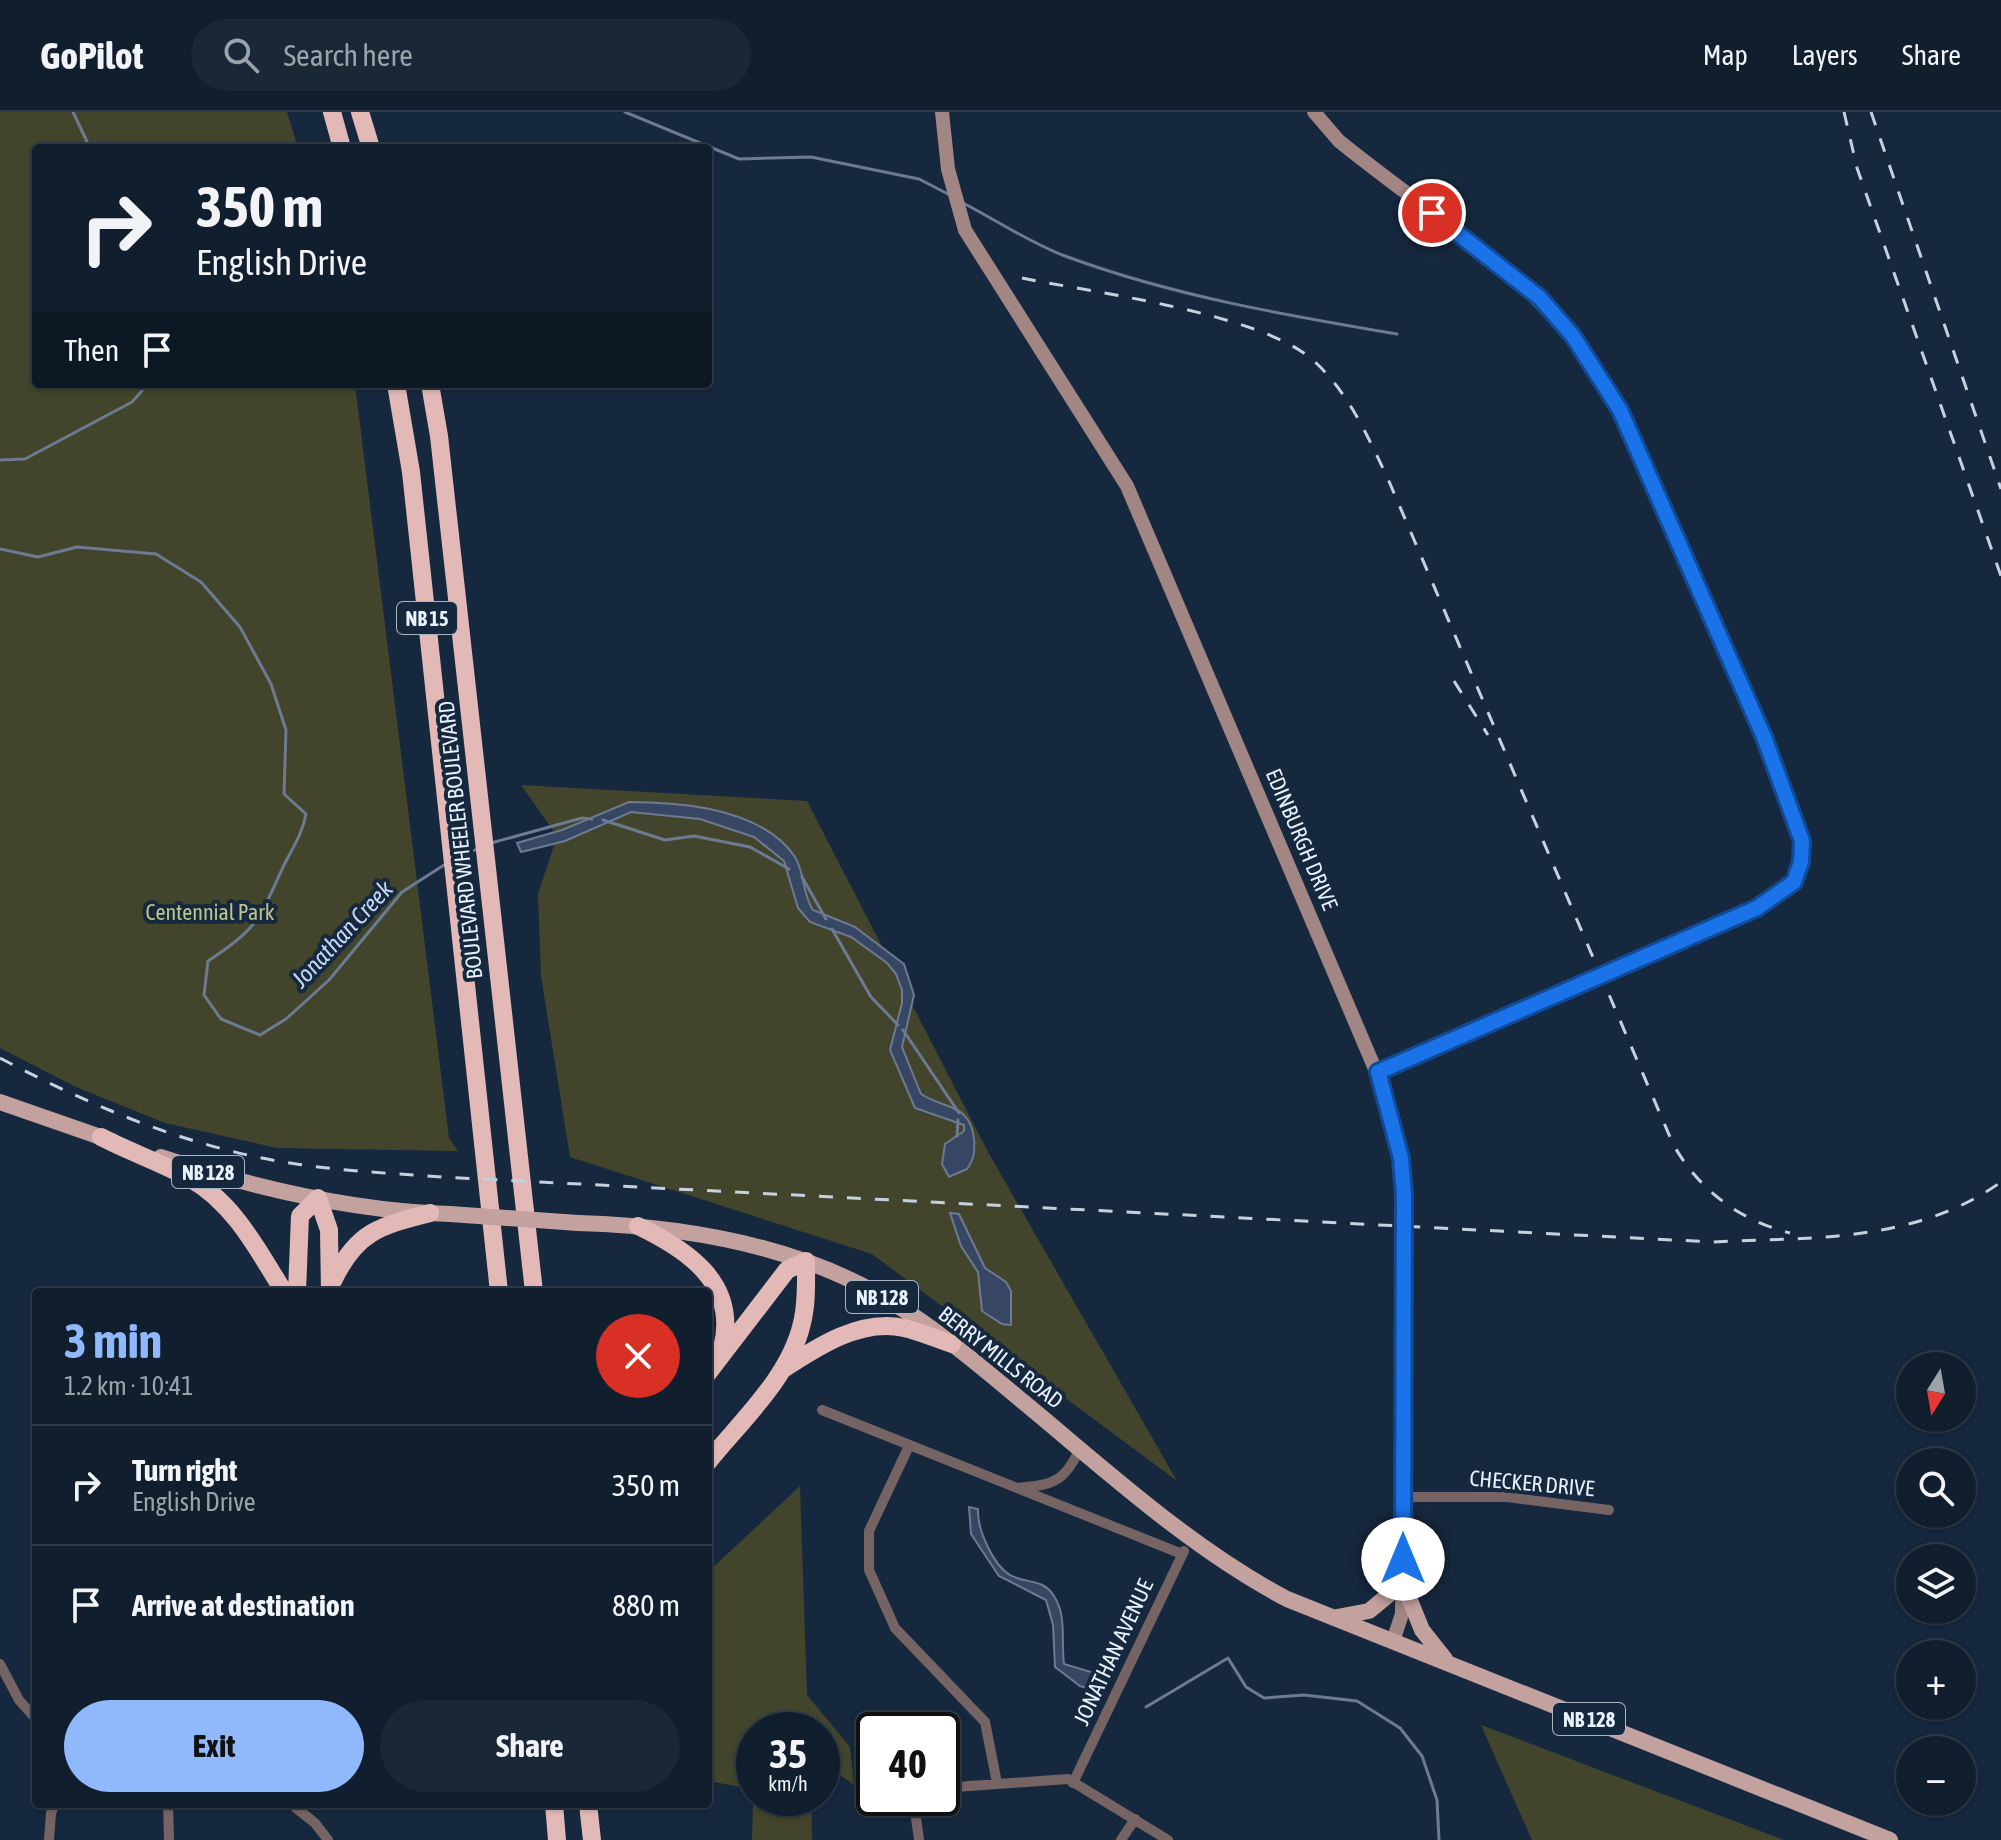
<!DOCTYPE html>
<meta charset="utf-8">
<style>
body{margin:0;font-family:"Asap Condensed",sans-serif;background:#192736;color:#f1f3f6;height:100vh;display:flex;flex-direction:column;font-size:30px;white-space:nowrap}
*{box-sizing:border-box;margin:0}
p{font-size:26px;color:#9ca2aa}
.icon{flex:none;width:44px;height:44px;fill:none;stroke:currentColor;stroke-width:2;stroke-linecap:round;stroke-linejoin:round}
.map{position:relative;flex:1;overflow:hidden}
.details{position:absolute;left:32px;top:1176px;width:680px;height:520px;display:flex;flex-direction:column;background:#101e2e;border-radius:8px;box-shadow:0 2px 6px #0004,0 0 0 2px #303c4a}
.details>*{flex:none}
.banner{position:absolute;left:32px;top:32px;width:680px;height:244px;border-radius:8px;box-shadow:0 2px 6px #0004,0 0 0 2px #303c4a;background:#101e2e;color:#f1f3f6;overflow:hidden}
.needle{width:52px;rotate:191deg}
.buttons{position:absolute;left:1896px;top:1240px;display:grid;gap:16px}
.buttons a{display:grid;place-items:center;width:80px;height:80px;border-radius:50%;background:#101e2e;box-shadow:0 2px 6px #0004,0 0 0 2px #303c4a;font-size:40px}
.speed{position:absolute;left:736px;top:1600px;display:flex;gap:16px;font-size:40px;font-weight:700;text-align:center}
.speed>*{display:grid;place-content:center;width:104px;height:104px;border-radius:50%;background:#101e2e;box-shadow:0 2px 6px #0004,0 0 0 2px #303c4a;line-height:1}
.speed small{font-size:20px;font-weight:400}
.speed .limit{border:4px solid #111;border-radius:12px;background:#fff;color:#111}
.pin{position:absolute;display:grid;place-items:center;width:68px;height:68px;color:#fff;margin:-34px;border:4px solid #fff;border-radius:50%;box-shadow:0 2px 8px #0007}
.me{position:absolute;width:88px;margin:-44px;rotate:0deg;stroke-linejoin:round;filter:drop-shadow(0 0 6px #0008)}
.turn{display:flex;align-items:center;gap:28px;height:168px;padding:0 32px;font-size:36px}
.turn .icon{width:104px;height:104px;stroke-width:2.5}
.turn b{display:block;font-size:56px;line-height:68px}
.then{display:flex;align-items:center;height:76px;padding:0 32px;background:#0003;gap:16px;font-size:30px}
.round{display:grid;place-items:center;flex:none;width:84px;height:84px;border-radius:42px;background:#192736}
.head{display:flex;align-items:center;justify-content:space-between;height:136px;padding:0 32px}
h1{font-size:48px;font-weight:700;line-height:60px;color:#90b8fd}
.primary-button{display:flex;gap:16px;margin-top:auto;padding:16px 32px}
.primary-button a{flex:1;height:92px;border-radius:48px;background:#90b8fd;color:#111;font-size:32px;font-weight:700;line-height:92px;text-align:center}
.primary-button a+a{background:#192736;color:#f1f3f6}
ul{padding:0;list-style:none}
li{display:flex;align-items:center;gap:24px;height:120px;padding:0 32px;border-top:2px solid #303c4a}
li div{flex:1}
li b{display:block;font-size:30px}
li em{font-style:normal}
header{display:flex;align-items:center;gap:48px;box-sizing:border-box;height:112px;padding:0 40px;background:#101e2e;border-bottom:2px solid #303c4a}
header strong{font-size:38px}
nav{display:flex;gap:44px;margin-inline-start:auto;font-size:28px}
.search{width:560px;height:72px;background:#192736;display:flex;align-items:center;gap:20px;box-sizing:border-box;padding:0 28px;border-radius:44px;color:#9ca2aa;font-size:30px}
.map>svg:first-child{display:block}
</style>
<header>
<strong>GoPilot</strong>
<div class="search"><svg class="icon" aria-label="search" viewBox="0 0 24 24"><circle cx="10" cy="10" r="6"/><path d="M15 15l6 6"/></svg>Search here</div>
<nav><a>Map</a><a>Layers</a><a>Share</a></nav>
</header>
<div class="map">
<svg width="2001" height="1728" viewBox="0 0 2001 1728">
<rect width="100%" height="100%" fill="#16283e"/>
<path fill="#42452b" d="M0 0H287L298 36H36V272H355L449 1026 458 1039 277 1036 165 1011 76 975 0 936Z
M521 673 807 689 988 1040 1177 1369 872 1142 570 1045 541 864 538 782 557 724Z
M800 1374 807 1583 850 1635 854 1673 822 1650V1618H754V1686H811L812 1728H752L753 1691 741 1675 708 1669V1460Z
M1481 1613 1784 1728H1532Z"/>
<path fill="#374763" stroke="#6c7a92" stroke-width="2" d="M629 690C682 690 762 696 795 745 805 761 802 782 813 798L855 815 904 852 914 883 902 935 921 982C946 998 970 991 974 1027 975 1039 974 1048 967 1057L949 1065 942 1052 945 1032 964 1019V1013L915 996 890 938 902 891V878L896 862 887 851 851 825 810 810 798 796 784 749 754 725 700 707 631 700 565 729 521 740 517 731 562 718Z
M950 1101 959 1102 985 1156 1006 1170 1011 1179V1213L1002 1212 982 1199 978 1160 961 1134Z
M969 1395 978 1397C977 1417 993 1453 1010 1463 1026 1472 1043 1466 1054 1484 1067 1504 1061 1530 1064 1552L1098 1562 1105 1572 1102 1580 1080 1574 1055 1555 1053 1513 1046 1488 999 1464 971 1422Z"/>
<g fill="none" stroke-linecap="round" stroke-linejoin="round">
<path stroke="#6c7a92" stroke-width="3" d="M73 0 90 36
M625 0 739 47 811 45 919 67 950 83
M963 91C996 108 1030 131 1065 144 1173 184 1285 203 1397 222
M0 348 25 347 132 290 148 272
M0 437 38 445 77 435 156 442 201 470 240 515 271 572 286 618 284 682 306 702C302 723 293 735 284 753 259 807 259 816 208 849L204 883 221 907 260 923 286 907 329 868 402 780 444 753
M603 708 665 728 694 724 750 735 789 757
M491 731 582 706 592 707
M458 746 477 737
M802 765 826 807
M832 817 871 885 898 913
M903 918 959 1001
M957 1024 958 1008
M1146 1595 1228 1546 1246 1575 1264 1586 1304 1583 1357 1589 1400 1616 1422 1644 1437 1688 1439 1728"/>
<path stroke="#756463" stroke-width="10" d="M822 1298 1182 1442
M909 1334 869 1419V1458L895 1516 985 1610 997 1671
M1017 1376C1053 1373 1065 1370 1080 1336
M1403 1385H1507L1609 1398
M0 1552 19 1588 36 1607
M1073 1671 1184 1439
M942 1676 1068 1667 1168 1728
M168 1692 169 1728
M291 1692 315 1711 328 1728
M49 1728 51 1701 55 1692
M919 1728 915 1699 923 1686
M1121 1728 1135 1707"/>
<path stroke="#a18684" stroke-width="14" d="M942 0 948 57 965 118 1127 374 1384 978 1401 1046 1405 1115 1402 1502 1393 1529
M1314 0 1339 29C1441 112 1558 177 1620 298L1764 625 1802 729 1801 750 1794 770 1757 796 1378 960"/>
<path stroke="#c3a19e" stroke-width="16" d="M0 990 112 1029
M161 1045C254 1076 351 1099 450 1102
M578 1111C674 1114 773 1129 859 1172 919 1202 971 1246 1021 1288 1106 1358 1190 1436 1287 1487L1890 1728
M1337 1505 1369 1499 1403 1471 1422 1518 1445 1547"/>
<path stroke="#e2b9b6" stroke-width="18" d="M332 0 342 36
M360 0 371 36
M396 272 411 360 499 1180
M430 272 439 324 534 1180
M101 1025C130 1040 162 1051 191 1067 234 1091 259 1140 284 1180
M638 1114C688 1138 739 1172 722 1236
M333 1169C356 1120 379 1114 430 1101
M297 1180 300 1104 318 1086 329 1118 330 1180
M782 1258C817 1235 861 1206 904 1216 921 1220 937 1227 952 1232
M708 1261 787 1158 806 1149C806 1169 807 1192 802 1211 790 1265 741 1309 708 1350
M554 1692 557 1728
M588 1692 592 1728"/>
<path stroke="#c6d1df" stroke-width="3" stroke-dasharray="14 14" stroke-linecap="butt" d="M1844 0 1857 56 2001 464
M1871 0 2001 377
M1022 166C1095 181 1261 201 1314 249 1349 281 1368 325 1388 367L1673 1032C1699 1078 1739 1108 1790 1121
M1454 569 1488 623
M0 946C74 985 150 1019 231 1039 300 1057 371 1060 442 1065L1713 1130C1814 1125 1915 1131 2001 1070"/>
<path stroke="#c3a19e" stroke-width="16" d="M450 1102 578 1111"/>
</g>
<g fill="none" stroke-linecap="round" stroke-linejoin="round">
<g stroke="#114b97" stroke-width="20">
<path id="route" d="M1403 1447 1404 1084 1401 1046 1378 960 1757 796 1794 770 1801 750 1802 729 1764 625 1620 298 1573 224 1540 186 1432 101"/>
</g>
<use href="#route" stroke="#1a73e8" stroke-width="14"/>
</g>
<g text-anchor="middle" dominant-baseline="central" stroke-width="8" stroke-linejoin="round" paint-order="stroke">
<g fill="#16283e" stroke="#a9b5c4" stroke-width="2">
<rect x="397" y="490" width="60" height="32" rx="6"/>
<rect x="172" y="1044" width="72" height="32" rx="6"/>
<rect x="846" y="1169" width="72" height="32" rx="6"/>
<rect x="1553" y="1591" width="72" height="32" rx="6"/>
</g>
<g font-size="20" font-weight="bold" fill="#e8f2fe">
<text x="427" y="506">NB 15</text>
<text x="208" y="1060">NB 128</text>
<text x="882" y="1185">NB 128</text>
<text x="1589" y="1607">NB 128</text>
</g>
<g font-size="22" fill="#e8f2fe" stroke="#16283e">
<text transform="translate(1302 727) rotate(67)">EDINBURGH DRIVE</text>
<text transform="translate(460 728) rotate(-96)">BOULEVARD WHEELER BOULEVARD</text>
<text transform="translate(1001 1245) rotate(38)">BERRY MILLS ROAD</text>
<text transform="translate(1532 1371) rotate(5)">CHECKER DRIVE</text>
<text transform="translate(1113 1540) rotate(-65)">JONATHAN AVENUE</text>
</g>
<g font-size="22" fill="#bdc487" stroke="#16283e">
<text x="210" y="800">Centennial Park</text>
</g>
<g font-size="24" font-style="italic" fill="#c4d7f7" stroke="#16283e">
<text transform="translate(342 822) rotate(-47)">Jonathan Creek</text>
</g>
</g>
</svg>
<div class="buttons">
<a><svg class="needle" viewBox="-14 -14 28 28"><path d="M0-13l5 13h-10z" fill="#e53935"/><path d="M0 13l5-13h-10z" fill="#9ca2aa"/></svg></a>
<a><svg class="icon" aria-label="search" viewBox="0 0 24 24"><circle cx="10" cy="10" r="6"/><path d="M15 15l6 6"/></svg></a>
<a><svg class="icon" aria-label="layers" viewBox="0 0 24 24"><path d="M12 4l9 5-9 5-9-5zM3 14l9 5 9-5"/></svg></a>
<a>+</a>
<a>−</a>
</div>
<div class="speed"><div>35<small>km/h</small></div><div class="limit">40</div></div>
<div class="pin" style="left:1432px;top:101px;background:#d93025"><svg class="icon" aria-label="arrive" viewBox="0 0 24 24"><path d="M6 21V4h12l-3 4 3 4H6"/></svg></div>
<svg class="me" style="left:1403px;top:1447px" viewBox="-20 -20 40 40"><circle r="19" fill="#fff"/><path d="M0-13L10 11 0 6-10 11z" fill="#1a73e8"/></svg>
<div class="banner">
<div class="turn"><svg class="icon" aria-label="right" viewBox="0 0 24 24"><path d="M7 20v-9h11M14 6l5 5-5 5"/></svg><div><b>350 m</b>English Drive</div></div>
<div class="then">Then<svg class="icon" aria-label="arrive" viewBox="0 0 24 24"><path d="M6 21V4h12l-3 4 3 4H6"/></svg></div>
</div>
<section class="details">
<div class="head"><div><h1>3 min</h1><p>1.2 km · 10:41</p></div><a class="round" style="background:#d93025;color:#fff"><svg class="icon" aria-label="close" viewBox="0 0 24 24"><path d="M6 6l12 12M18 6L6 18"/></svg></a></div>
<ul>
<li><svg class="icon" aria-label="right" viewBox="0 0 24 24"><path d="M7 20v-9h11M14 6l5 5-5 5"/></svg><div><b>Turn right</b><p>English Drive</p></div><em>350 m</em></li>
<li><svg class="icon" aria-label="arrive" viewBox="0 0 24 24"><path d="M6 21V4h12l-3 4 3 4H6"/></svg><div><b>Arrive at destination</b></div><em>880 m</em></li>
</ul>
<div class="primary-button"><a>Exit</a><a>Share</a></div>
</section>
</div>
